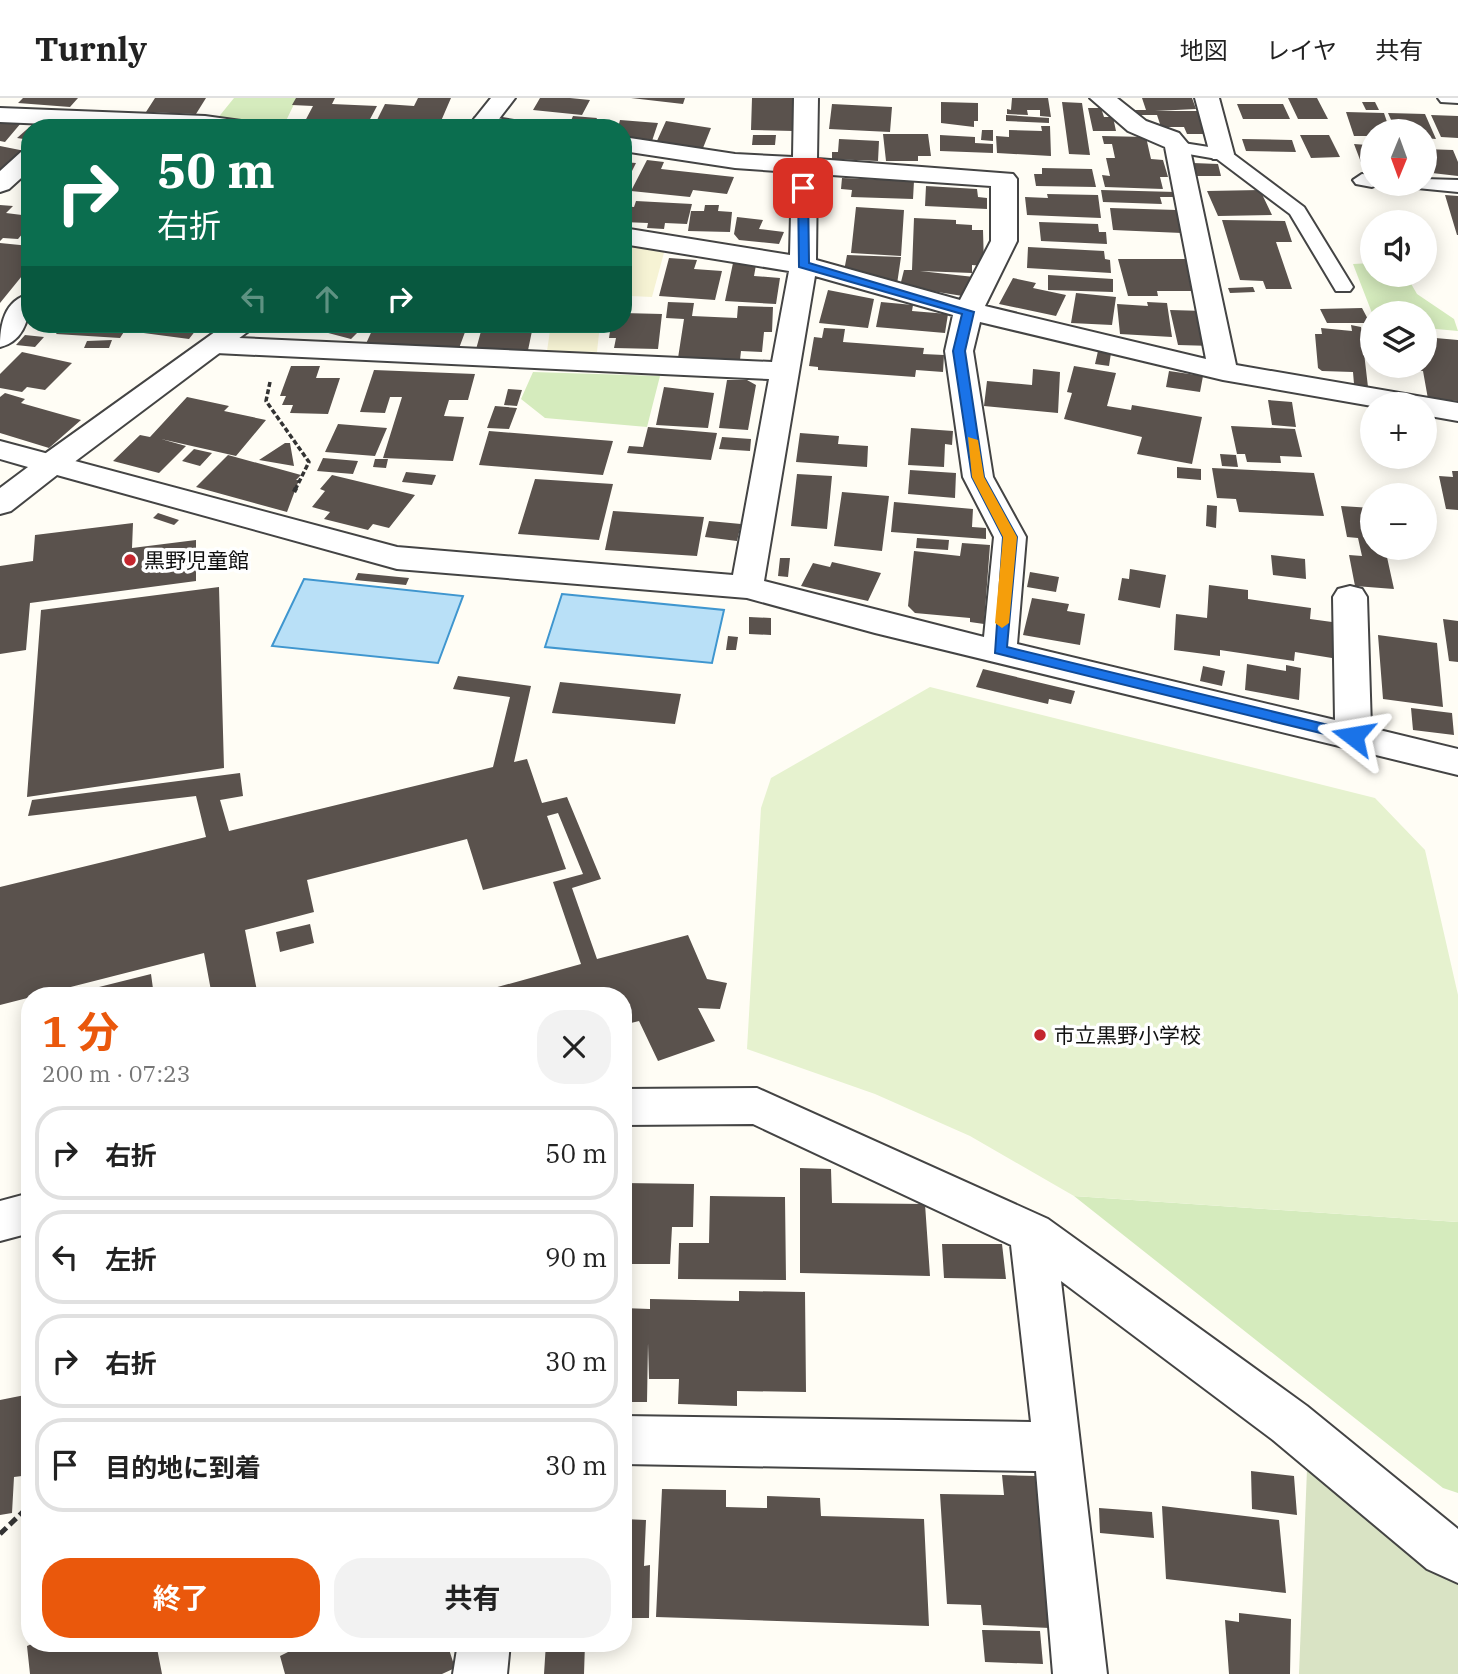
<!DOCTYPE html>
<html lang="ja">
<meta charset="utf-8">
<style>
body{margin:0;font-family:"IBM Plex Serif","Noto Sans JP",serif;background:#f2f2f2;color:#222;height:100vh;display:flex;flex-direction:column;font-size:26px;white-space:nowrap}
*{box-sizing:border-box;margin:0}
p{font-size:23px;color:#767676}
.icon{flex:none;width:38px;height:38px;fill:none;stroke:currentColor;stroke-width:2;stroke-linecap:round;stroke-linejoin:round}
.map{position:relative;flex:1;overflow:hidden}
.sheet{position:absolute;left:21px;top:889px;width:611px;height:665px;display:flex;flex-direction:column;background:#fff;border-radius:28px;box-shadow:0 4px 18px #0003}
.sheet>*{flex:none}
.top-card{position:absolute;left:21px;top:21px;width:611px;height:214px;border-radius:28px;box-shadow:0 4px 18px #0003;background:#0b6e4f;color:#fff;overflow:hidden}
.needle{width:46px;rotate:181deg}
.tools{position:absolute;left:1360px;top:21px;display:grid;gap:14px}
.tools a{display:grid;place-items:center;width:77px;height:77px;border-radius:50%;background:#fff;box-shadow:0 4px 18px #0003;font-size:35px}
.pin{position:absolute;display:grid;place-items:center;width:60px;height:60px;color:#fff;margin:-30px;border-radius:14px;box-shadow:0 4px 10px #0006}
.me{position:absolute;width:77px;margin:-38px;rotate:284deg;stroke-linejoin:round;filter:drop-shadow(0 0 5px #0008)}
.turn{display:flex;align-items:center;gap:24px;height:147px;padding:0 21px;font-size:32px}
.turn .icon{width:91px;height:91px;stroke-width:2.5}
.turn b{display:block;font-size:49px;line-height:60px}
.lanes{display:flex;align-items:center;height:66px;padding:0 21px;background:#0003;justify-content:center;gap:35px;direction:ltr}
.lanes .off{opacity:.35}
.round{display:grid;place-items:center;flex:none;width:74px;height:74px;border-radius:28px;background:#f2f2f2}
.overview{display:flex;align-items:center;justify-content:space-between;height:119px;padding:0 21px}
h1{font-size:42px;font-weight:700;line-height:52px;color:#ea580c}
.button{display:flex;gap:14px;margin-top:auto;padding:14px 21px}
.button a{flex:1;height:80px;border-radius:28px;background:#ea580c;color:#fff;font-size:28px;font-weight:700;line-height:80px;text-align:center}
.button a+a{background:#f2f2f2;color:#222}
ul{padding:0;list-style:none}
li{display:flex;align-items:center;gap:21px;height:94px;margin:0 14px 10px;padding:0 7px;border:4px solid #e0e0e0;border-radius:28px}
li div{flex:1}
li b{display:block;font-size:26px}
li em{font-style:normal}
header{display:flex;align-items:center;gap:42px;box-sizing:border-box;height:98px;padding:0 35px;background:#fff;border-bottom:2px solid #e0e0e0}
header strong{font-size:33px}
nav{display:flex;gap:38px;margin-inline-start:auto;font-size:24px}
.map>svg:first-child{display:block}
</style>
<header>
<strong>Turnly</strong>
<nav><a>地図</a><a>レイヤ</a><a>共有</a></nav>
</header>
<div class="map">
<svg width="1458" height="1576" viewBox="0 0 1458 1576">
<rect width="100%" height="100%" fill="#fffdf5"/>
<path fill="#f6f3d4" d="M623 144 665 151 652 199 630 198 624 209Z
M551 226H600L597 254 547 253Z"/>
<path fill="#d5ebbd" d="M234 0H297L284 27 217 21Z
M1372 165V177H1406L1417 196 1454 221 1458 233 1425 230 1424 215H1372L1353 166Z
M533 274 660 278 647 329 545 320 521 301Z
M1074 1098 1458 1124V1395L1443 1390Z"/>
<path fill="#d9e3c4" d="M1307 1371 1458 1484V1576H1299Z"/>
<path fill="#e6f2cf" d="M930 589 1375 700 1425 752 1458 897V1124L1074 1098 970 1038 875 996 747 951 761 710 771 680Z"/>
<path fill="#b9e0f7" stroke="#3f96cf" stroke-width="2" d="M304 481 463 498 438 565 272 548Z
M562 496 724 512 712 565 545 549Z"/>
<path fill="#5a524d" d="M23 0H78L70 9 18 5Z
M155 0H206L196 16 146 14Z
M296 0H335L332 6 377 8 368 25H355L353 28 304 25 313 8 292 7Z
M418 0H451L438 30 374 28 385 6 414 8Z
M540 0H570L590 2 582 17 533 12Z
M631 0H685L683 6Z
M752 0H793L794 33 751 32Z
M1012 0H1048L1051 19 1040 18V12H1027L1028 17 1007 16V11L1011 12Z
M1142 0H1192L1196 11 1155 13H1197L1205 36H1187L1184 29H1161L1157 17H1135L1134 12H1146Z
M1288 0H1317L1328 21H1298Z
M941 4 978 5V23H974V29L941 25Z
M1062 4 1082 5 1090 57 1069 56Z
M1362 4H1375L1379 12H1366Z
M832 6 892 9 890 34 829 31Z
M1237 6H1283L1290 21H1243Z
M1088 10H1101L1104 19H1113L1116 33H1093Z
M1346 14 1384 15 1390 33H1372V38H1354Z
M1388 15 1425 16 1436 41 1424 40V33H1396Z
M1006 17 1049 20V25L1006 23Z
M1431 17 1458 18V40L1441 39Z
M573 18 597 20 593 29 569 27Z
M620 22 658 25 652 43 623 41V30H618Z
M0 23 21 25 5 44 0 43Z
M666 23 711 30 703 50 656 45Z
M34 25 54 30H30V42L17 40Z
M1041 28H1050L1051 58 997 55 996 38 1009 39V32L1042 33Z
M982 32H993V43L981 42Z
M883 36H928L931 58H918V63H886Z
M753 37H776L775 47H752Z
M940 37 975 39V45L993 46V55L940 53Z
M1300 37H1329L1340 59 1311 60Z
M1102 38 1146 39 1151 61 1163 62 1168 79H1160L1163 91 1105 89 1102 77 1110 78 1106 60H1115L1112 46H1104Z
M839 41 879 43 878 63 832 61V54H838Z
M1242 41 1292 42 1296 54 1246 53Z
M1367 44H1372V67H1362L1354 46 1368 47Z
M0 48 25 53 0 74Z
M1424 51 1453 52 1458 64V78L1432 75Z
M647 62 664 64 661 71 734 79 727 96 693 92 690 99 631 93Z
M623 64 636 65 623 91Z
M1193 65 1218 66 1221 78H1196Z
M1042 70 1092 71 1096 89 1036 88 1034 76H1042Z
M842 80 914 83 913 101 851 99 852 92 841 91Z
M926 88 977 91 978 99 987 100V111L925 108Z
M1101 92 1176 94 1177 99H1160L1162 106 1103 104Z
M1260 92 1272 117 1218 118 1207 93Z
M1047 96 1098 97 1101 120 1027 117 1025 99 1048 100Z
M1445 97 1458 98V137H1457Z
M636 103 692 106 687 126 665 125 664 131 647 130 648 125 623 124V108L634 109Z
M0 107 13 108 6 115 30 118V127L18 141 3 140 0 143Z
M705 107H719L718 113 732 114 730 134 688 133 691 113H704Z
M856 109 904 112 901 158 851 155Z
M1110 110 1177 112 1182 135 1113 132Z
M737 119 763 122 759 131 784 134 779 146 739 142 734 136Z
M914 120 956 122V126L972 127V132H983L984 168 972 167V175L920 173 974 179 969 199 900 188 904 172H912Z
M1222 122 1285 123 1292 144H1276L1292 191H1266L1263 183 1240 182Z
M1039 124 1098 126 1099 134H1106L1107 146 1041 143Z
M0 145 30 148V173H26L0 205Z
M1028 149 1104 153 1105 161 1110 162 1111 175 1027 170Z
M847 157 901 159 897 186 844 173Z
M669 160 697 162 694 171 722 173 715 202 659 198Z
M1118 161H1188L1198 193H1157L1158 198H1128Z
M733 165 756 167 754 178 780 180 776 206 725 203Z
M1048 177 1113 181V194L1048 192Z
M1013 180 1036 185 1033 190 1066 197 1056 218 999 206Z
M1253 189 1255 194 1230 195 1228 190Z
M828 192 874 201 868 230 819 225Z
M1076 195 1116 199 1112 227 1071 225Z
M668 204 694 205 692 218 737 220 738 208 773 209 772 234H764L762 254 741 253 740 262 678 260 684 221 666 220Z
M881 204 913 207 912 213 948 216 945 235 876 229Z
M1147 204 1167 205 1172 239 1120 236 1117 206 1148 208Z
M1362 210 1370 225H1327L1320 211Z
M1170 212 1205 213 1213 248 1178 247Z
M623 215 662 216 658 251 614 250 616 240H609L611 227 623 226Z
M63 226H129L120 240 56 236Z
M143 226H190L200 227 189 241 136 234Z
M294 226H366L351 241Z
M375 226H468L458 253 364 250Z
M483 226H525L524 232 532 233 527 257 475 255Z
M1351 227 1361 229 1368 289 1354 286 1353 274 1322 273 1318 270 1315 236H1322L1321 230 1352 233Z
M1365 229H1372V265H1370Z
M824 230 845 231 843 244 924 250 923 256 944 257 943 274 916 272 915 279 818 272V269L809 268 814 239 822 240Z
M25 237 44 239 35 249 16 247Z
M1424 239 1458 242V303L1428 301 1423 273 1382 270 1424 268Z
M112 242 109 250H84L87 243Z
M1098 253 1111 255 1109 268 1095 266Z
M22 254 72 265 45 292 27 289 22 294 0 290V276Z
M291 268H320L316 280H340L328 316 290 315 293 307H282L286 298H280Z
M1074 268 1116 275 1107 308 1131 312 1132 307 1202 319 1192 366 1137 356 1142 339 1064 321 1072 295 1067 294Z
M1033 271 1060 274 1058 315 984 308 987 283 1032 287Z
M374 272 475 276 468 302H449L444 318 464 319 453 363 383 360 402 299H390L385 315 360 314Z
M1169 273 1203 278 1200 294 1166 289Z
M727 282H747L756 287 748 332 719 330Z
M664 289 714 295 708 330 656 327Z
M508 291 522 292 517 308 504 307Z
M5 295 25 301 21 305 81 322 49 350 0 335V299Z
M187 299 229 308 224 313 266 322 236 358 161 341 186 348 159 375 113 363 140 337 150 339Z
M1268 302 1292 304 1296 329 1272 327Z
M495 308 517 310 509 331 487 330Z
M338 326 387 330 375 358 325 354Z
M1231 328 1295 331 1302 359 1280 358 1281 365 1247 364 1245 356H1237Z
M648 329 717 335 711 362 627 355 629 348 643 349Z
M911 330 953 333 952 347 945 346 944 369 908 367Z
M489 333 613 343 603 377 479 367Z
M800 335 839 338 838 346 868 348 867 369 796 364Z
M722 339 751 341 750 353 719 351Z
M285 345H290L294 368 259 362Z
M194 351 212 355 200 368 182 363Z
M1220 356 1236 357 1238 369 1222 368Z
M228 357 301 377 296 382H299L287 414 196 389Z
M323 360 358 363 353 376 317 373Z
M375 361H388L386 370 373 369Z
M1177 369 1201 371V382L1177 380Z
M1212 370 1314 375 1324 418 1239 414 1236 401 1217 400Z
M910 372 956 375 955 400 908 396Z
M1452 373H1458V412L1446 411 1439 378 1453 379Z
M406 374 436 377 432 387 402 384Z
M797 376 832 378 827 431 791 428Z
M332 377 415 397 389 430 373 426 368 432 324 421 330 414 312 409 325 393 320 391Z
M535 381 613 386 599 442 518 436Z
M842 394 889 398 882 453 834 448Z
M894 404 973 411 972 429 986 430V441L891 434Z
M1207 407 1217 408 1216 430 1206 428Z
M1341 408 1372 410V450H1385L1394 491 1355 488 1349 457 1362 458 1358 440 1347 439Z
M613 413 704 419 697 458 605 452Z
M158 415 179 422 174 427 153 420Z
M709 423 741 426 737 443 705 439Z
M133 425 132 450 196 442V483L30 505 26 552 0 556V468L33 463 35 437Z
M917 440 949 442 948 452 916 450Z
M962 445 990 447 984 526 970 524V520L915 515 908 508 914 453 960 458Z
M1271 457 1305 461 1306 481 1273 477Z
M780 460H790L788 479 778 478Z
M832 464 881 475 868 503 801 488 813 465 830 469Z
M1130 471 1166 477 1160 510 1118 502 1122 480 1129 481Z
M1030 474 1059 479 1056 494 1027 489Z
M358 475 409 480 406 487 355 482Z
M1209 487 1248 492V501L1311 510 1310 521 1332 524V560L1295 554 1294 563 1220 552V558L1174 552 1176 516 1207 520Z
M219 489 224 670 27 699 41 512Z
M1032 500 1069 506 1067 513 1085 516 1080 547 1023 537Z
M749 519 771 520V537L749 536Z
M1443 521 1458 523V564L1449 563Z
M1378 537 1437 545 1443 609 1383 601Z
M728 538 738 539 736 552H726Z
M1247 566 1286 573V567L1301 570 1299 602 1245 592Z
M1203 568 1225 573 1222 588 1200 583Z
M983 571 1075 593 1071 606 1049 601 1048 606 976 589Z
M458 578 531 588 514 664 527 661 542 705 567 699 601 781 572 790 597 861 688 837 707 881 727 885 720 911 698 910 715 943 658 963 639 923 623 927V898H465L581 866 553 784 583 776 558 715 547 718 566 771 483 792 467 741 307 782 314 814 245 832 258 898H212L204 855 0 907V789L206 739 196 698 28 718 32 702 240 675 243 698 220 702 229 733 493 669 510 599 453 591Z
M560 584 681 596 675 626 552 615Z
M1411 610 1452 615 1454 637 1413 632Z
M310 826 314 845 280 854 276 834Z
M151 876 154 898H92L91 891Z
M800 1070 831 1071 832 1105 925 1106 930 1178 800 1175Z
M623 1085 694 1086 693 1129H672L670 1166H623Z
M710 1098 785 1099 786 1182 678 1181 679 1145H709Z
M942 1146H1002L1006 1181 944 1180Z
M739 1193 805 1194 806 1294 737 1293V1308L678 1306 679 1281H649L648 1245 647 1304H623V1210L650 1211V1201L739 1203Z
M30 1296V1377L14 1379 12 1415 0 1417V1302Z
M1251 1373 1294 1378 1297 1417 1252 1411Z
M1002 1377 1036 1378 1050 1530 983 1527 981 1507 947 1506 940 1396 1004 1397Z
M662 1391 726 1392V1409L767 1410V1398L820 1400 821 1418 924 1421 929 1528 656 1519Z
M1162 1408 1279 1422 1286 1495 1166 1481Z
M1099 1410 1152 1414 1154 1440 1100 1435Z
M623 1421 646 1422 644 1468 650 1467 649 1520H623Z
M1239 1515 1291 1521 1290 1576H1229L1225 1522 1239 1524Z
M982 1532 1040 1533 1043 1566 985 1564Z
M34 1545H156L162 1576H30L27 1548Z
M306 1545H447L455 1570 442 1576H285L280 1558Z
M546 1545H585L584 1576H544Z"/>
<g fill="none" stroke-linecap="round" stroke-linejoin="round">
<g stroke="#444" stroke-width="4">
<path id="service" d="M1438 0H1458V5L1441 4Z
M1177 44 1228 52 1304 109 1353 189 1350 193H1336L1290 116 1217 61 1171 53 1168 49Z
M1362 76 1372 77V86H1379L1372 89 1356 86 1353 82Z
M1424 81 1458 82V94L1417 90 1415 86H1424Z"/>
</g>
<g stroke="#444" stroke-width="4">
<path id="minor" d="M794 0H818L817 61 1013 76 1017 81V143L985 208 1206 261 1165 49 1128 33 1090 0H1117L1146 23 1179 35 1189 47 1236 267 1458 305V323L1424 317V306L1372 308 1223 282 980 224 973 253 993 379 1026 439 1017 546 1335 622 1333 499 1338 491 1350 488 1362 491 1367 499 1371 630 1458 651V677L875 535 747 500 397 471 57 377 11 413 0 416V390L28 369 0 361V343L397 449 733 477 769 281 216 255 206 253 202 247 206 241 216 239 772 264 789 173 623 146V130L790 157 792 74 735 70 623 53V39L735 56 793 59ZM817 76 991 88V143L960 202 816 162ZM815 178 953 217 945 253 963 379 994 439 984 539 764 483Z
M1195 0H1219L1234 56 1231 61H1213L1210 56Z
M0 10 205 18 256 25 259 30H142L0 24Z
M484 18 526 25 529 30H475L472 25 475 20Z
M30 52V72L9 91 0 94V73L21 54Z
M30 196C30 218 25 243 0 249 0 227 4 202 30 196Z
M757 990 1048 1121 1307 1308 1458 1431V1485L1427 1471 1273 1342 1061 1183 1107 1576H1053L1036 1373 623 1366V1318L1031 1324 1011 1147 753 1026 623 1027V991Z
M30 1095V1135L0 1143V1103Z
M458 1545H510L507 1576H453Z"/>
</g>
<g stroke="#444" stroke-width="4">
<path id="tertiary" d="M491 0H515L492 30H467Z
M226 226H258L61 374 50 376 39 374 35 367 39 360Z"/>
</g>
<path stroke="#333" stroke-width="3.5" stroke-dasharray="5 2.5" stroke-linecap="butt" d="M270 284 266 303 309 364 295 392"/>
<path stroke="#333" stroke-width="4.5" stroke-dasharray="6 3.5" stroke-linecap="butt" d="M294 394 296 390"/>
<path stroke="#333" stroke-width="5" stroke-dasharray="9 4.5" stroke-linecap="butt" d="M0 1436 30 1407"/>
<use href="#service" fill="#fff" fill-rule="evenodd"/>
<use href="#minor" fill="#fff" fill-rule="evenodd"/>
<use href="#tertiary" fill="#fff" fill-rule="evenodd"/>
</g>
<path fill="#1a73e8" stroke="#114b97" stroke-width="2" d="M803 87 808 90 809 165 974 214 965 253 984 379 1017 439 1007 549 1353 633 1358 634V642L1353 643 995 555 1003 439 972 379 953 253 962 216 799 169 798 90Z"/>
<path fill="#f59e0b" d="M968 339 978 342 984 379 1017 439 1009 525 1002 530 995 525 1003 439 972 379Z"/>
<g fill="#c4262e" stroke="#fff" stroke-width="2.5">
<circle cx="130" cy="462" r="7"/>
<circle cx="1040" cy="937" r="7"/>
</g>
<g text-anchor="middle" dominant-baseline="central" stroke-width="7" stroke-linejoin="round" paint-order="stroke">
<g font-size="21" fill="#111" stroke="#fff" text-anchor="start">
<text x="144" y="462">黒野児童館</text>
<text x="1054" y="937">市立黒野小学校</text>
</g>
</g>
</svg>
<div class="tools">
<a><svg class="needle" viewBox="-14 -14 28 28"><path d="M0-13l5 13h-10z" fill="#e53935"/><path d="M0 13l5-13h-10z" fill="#767676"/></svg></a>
<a><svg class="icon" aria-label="sound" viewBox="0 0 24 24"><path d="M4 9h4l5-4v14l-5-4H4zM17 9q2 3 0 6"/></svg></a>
<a><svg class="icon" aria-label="layers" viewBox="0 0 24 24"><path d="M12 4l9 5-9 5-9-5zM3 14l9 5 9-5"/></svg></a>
<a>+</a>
<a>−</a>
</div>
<div class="pin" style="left:803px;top:90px;background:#d93025"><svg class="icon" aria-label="arrive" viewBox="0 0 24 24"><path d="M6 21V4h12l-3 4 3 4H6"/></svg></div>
<svg class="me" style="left:1353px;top:638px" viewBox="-20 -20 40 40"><path d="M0-17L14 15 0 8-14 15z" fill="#1a73e8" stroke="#fff" stroke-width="4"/></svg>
<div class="top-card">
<div class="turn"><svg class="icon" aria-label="right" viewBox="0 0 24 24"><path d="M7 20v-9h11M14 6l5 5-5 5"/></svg><div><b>50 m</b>右折</div></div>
<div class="lanes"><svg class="icon off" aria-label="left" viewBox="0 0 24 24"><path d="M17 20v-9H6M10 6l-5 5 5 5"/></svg><svg class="icon off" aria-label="ahead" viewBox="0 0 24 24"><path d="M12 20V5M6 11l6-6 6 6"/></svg><svg class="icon" aria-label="right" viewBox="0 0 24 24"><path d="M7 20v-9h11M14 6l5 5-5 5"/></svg></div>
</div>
<section class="sheet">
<div class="overview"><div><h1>1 分</h1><p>200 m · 07:23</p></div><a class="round"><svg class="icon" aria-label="close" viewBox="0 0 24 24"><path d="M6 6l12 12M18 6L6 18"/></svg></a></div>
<ul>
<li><svg class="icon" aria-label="right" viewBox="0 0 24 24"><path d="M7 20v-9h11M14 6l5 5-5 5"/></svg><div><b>右折</b></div><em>50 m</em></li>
<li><svg class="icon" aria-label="left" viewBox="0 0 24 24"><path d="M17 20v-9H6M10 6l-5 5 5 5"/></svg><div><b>左折</b></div><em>90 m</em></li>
<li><svg class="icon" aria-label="right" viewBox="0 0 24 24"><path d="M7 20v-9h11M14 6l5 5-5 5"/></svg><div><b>右折</b></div><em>30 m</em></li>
<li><svg class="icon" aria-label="arrive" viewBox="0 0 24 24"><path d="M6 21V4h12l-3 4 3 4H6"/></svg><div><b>目的地に到着</b></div><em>30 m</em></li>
</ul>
<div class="button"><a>終了</a><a>共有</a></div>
</section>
</div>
